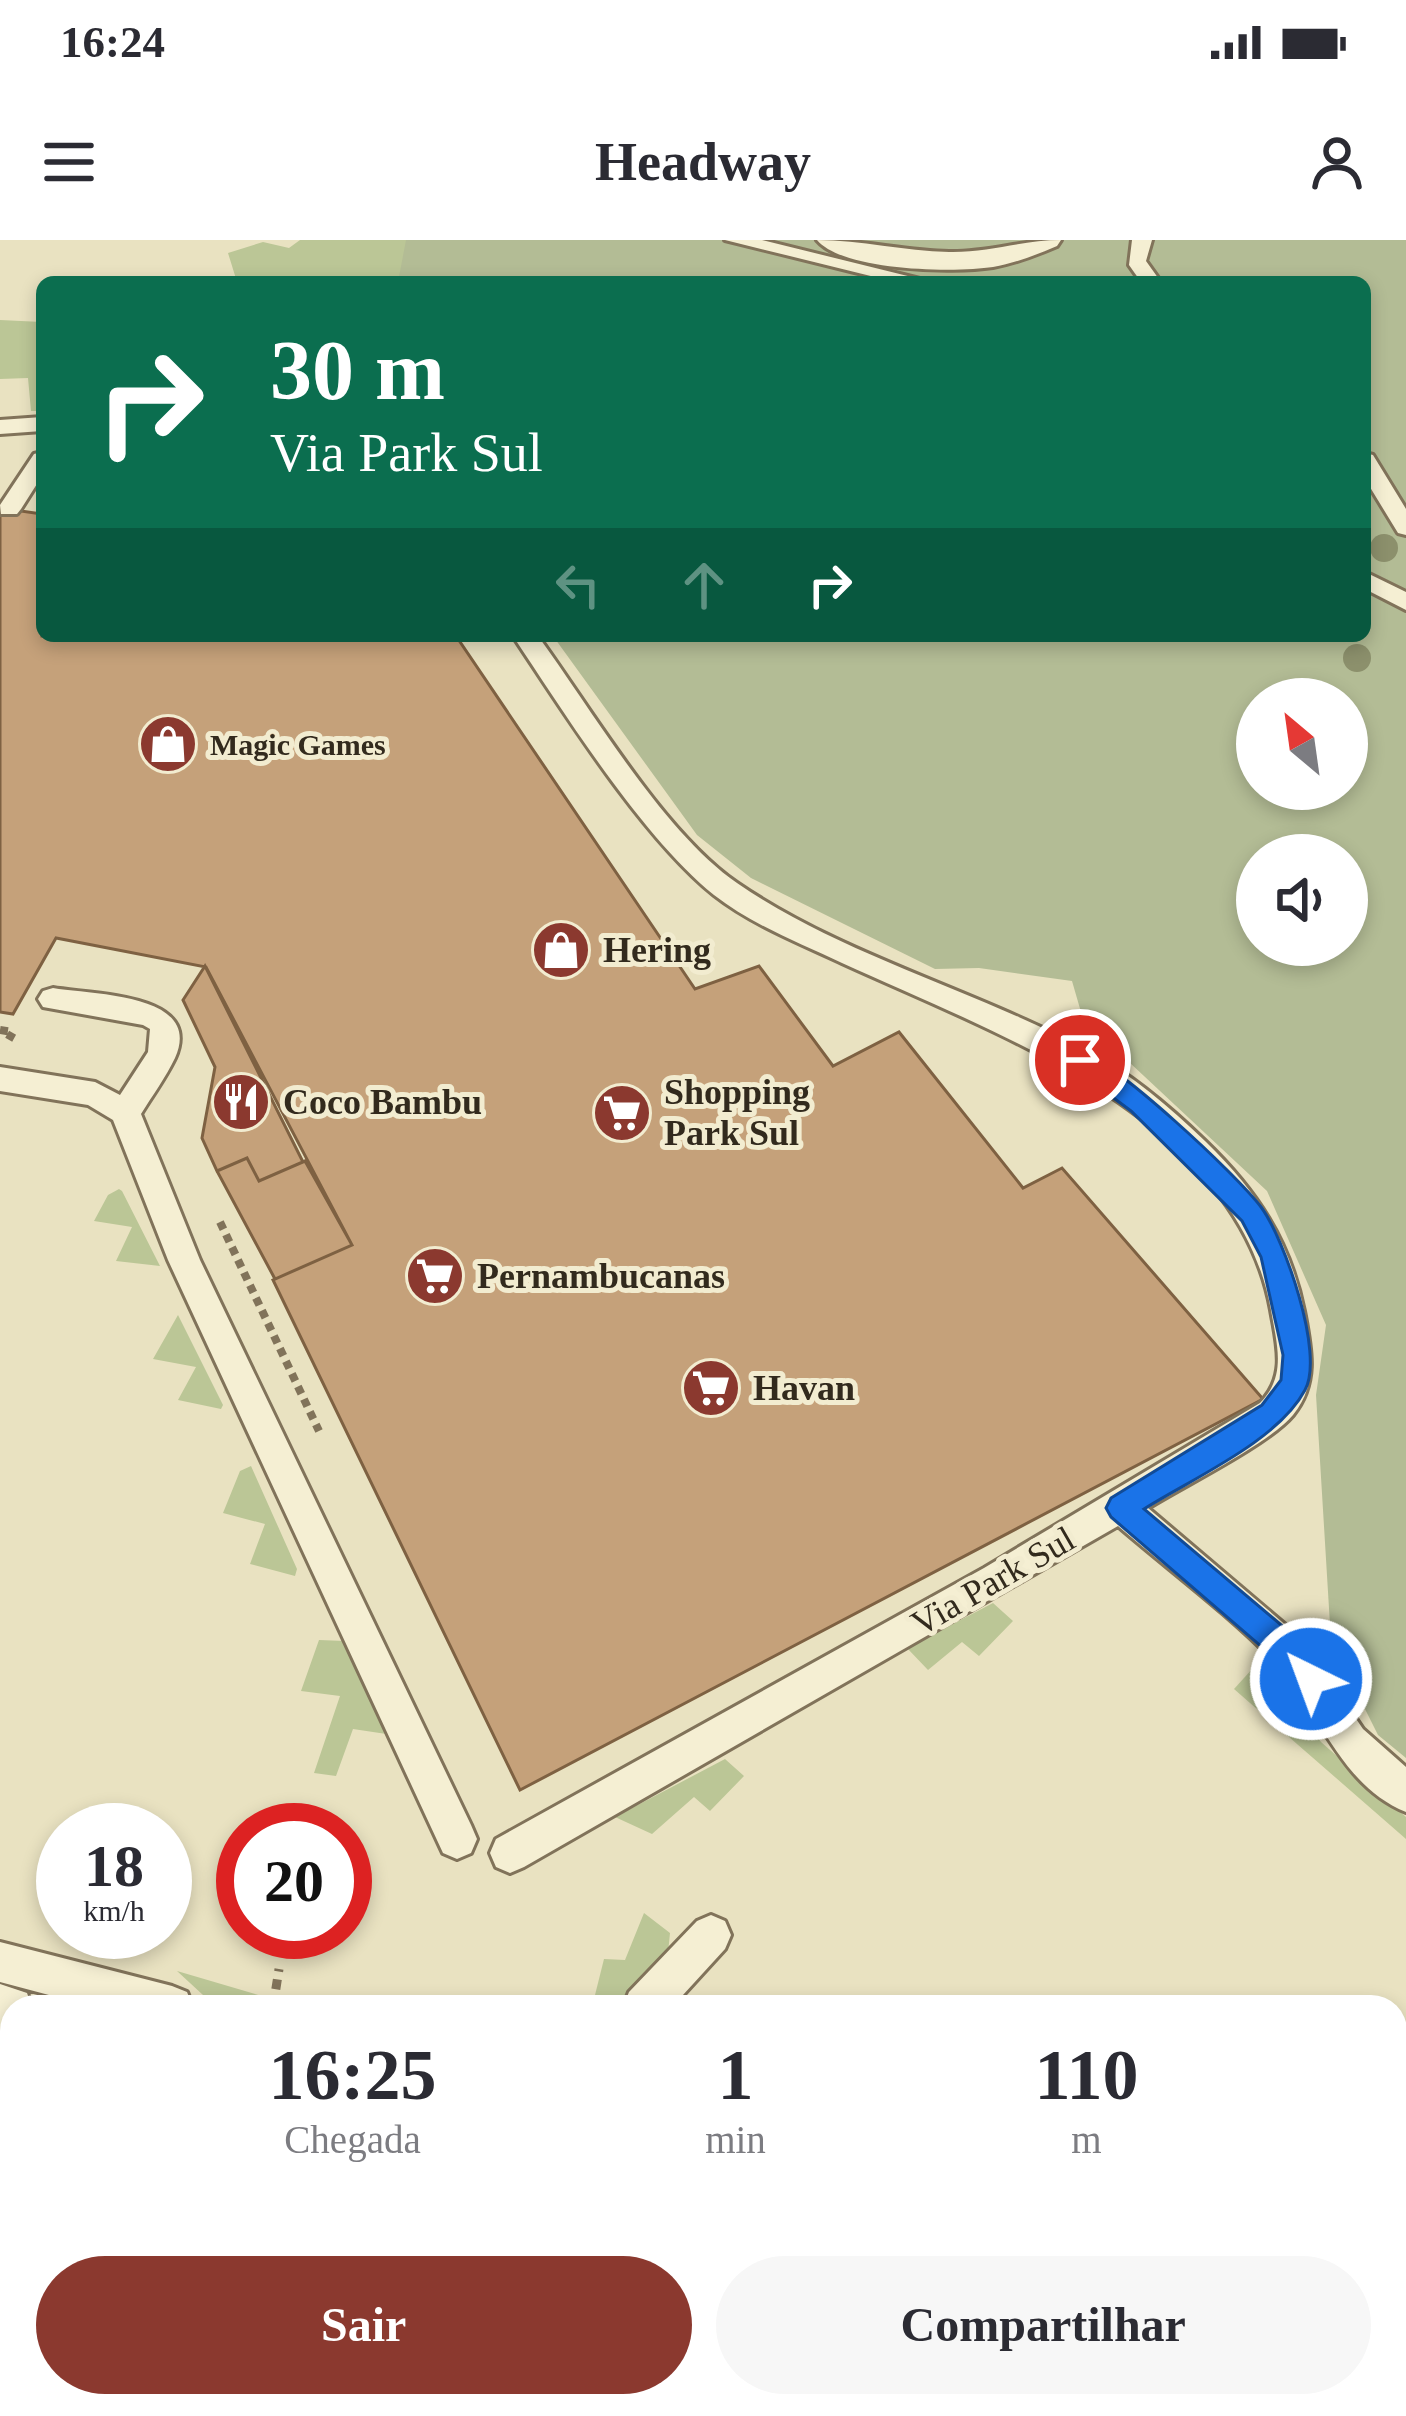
<!DOCTYPE html>
<html lang="pt">
<style>
body{margin:0;font-family:Georgia,serif;background:#f7f7f7;color:#2b2b33;height:100vh;display:flex;flex-direction:column;font-size:45px;white-space:nowrap}
*{box-sizing:border-box;margin:0}
p{font-size:39px;color:#7c7c81}
.icon{flex:none;width:66px;height:66px;fill:none;stroke:currentColor;stroke-width:2;stroke-linecap:round;stroke-linejoin:round}
.map{position:relative;flex:1;overflow:hidden}
.side{position:absolute;left:0px;top:1755px;width:1407px;height:423px;display:flex;flex-direction:column;background:#fff;border-radius:36px 36px 0 0;box-shadow:0 6px 18px #0003}
.side>*{flex:none}
.guide{position:absolute;left:36px;top:36px;width:1335px;height:366px;border-radius:18px;box-shadow:0 6px 18px #0003;background:#0b6e4f;color:#fff;overflow:hidden}
.needle{width:78px;rotate:331deg}
.buttons{position:absolute;left:1236px;top:438px;display:grid;gap:24px}
.buttons a{display:grid;place-items:center;width:132px;height:132px;border-radius:50%;background:#fff;box-shadow:0 6px 18px #0003;font-size:60px}
.speed{position:absolute;left:36px;top:1563px;display:flex;gap:24px;font-size:60px;font-weight:700;text-align:center}
.speed>*{display:grid;place-content:center;width:156px;height:156px;border-radius:50%;background:#fff;box-shadow:0 6px 18px #0003;line-height:1}
.speed small{font-size:30px;font-weight:400}
.speed .limit{border:18px solid #d22;background:#fff;color:#111}
.pin{position:absolute;display:grid;place-items:center;width:102px;height:102px;color:#fff;margin:-51px;border:6px solid #fff;border-radius:50%;box-shadow:0 3px 12px #0007}
.me{position:absolute;width:132px;margin:-66px;rotate:318deg;stroke-linejoin:round;filter:drop-shadow(0 0 9px #0008)}
.turn{display:flex;align-items:center;gap:42px;height:252px;padding:0 36px;font-size:54px}
.turn .icon{width:156px;height:156px;stroke-width:2.5}
.turn b{display:block;font-size:84px;line-height:102px}
.lanes{display:flex;align-items:center;height:114px;padding:0 36px;background:#0003;justify-content:center;gap:60px;direction:ltr}
.lanes .off{opacity:.35}
.eta{display:flex;justify-content:space-evenly;align-items:center;height:204px;text-align:center}
.eta b{font-size:72px;font-weight:700;line-height:84px}
.primary-button{display:flex;gap:24px;margin-top:auto;padding:24px 36px}
.primary-button a{flex:1;height:138px;border-radius:72px;background:#8b392f;color:#fff;font-size:48px;font-weight:700;line-height:138px;text-align:center}
.primary-button a+a{background:#f7f7f7;color:#2b2b33}
.status{display:flex;justify-content:space-between;align-items:center;height:84px;padding:0 60px;background:#fff;direction:ltr}
.status svg{height:33px;fill:currentColor}
header{display:flex;justify-content:space-between;align-items:center;height:156px;padding:0 36px;background:#fff;font-size:54px;font-weight:700}
.map>svg:first-child{display:block}
</style>
<div class="status"><b>16:24</b><svg viewBox="0 0 49 12"><path d="M0 12V9h3v3zM5 12V6h3v6zM10 12V3h3v9zM15 12V0h3v12zM26 1h20v11H26zM47 4h2v5h-2z"/></svg></div>
<header><svg class="icon" aria-label="menu" viewBox="0 0 24 24"><path d="M4 6h16M4 12h16M4 18h16"/></svg>Headway<svg class="icon" aria-label="person" viewBox="0 0 24 24"><circle cx="12" cy="8" r="4"/><path d="M4 21q1-7 8-7t8 7"/></svg></header>
<div class="map">
<svg width="1406" height="2176" viewBox="0 0 1406 2176">
<rect width="100%" height="100%" fill="#e9e2c1"/>
<path fill="#bbc696" d="M300 0H653L895 42H237L228 13 263 2 289 8Z
M0 80 42 82V171H31L28 138 0 139Z
M119 949 122 951 160 1026 116 1021 132 987 94 981 108 955Z
M178 1075 223 1165 221 1169 178 1160 196 1127 153 1119Z
M251 1226 297 1329 295 1336 250 1324 265 1284 223 1273 240 1231Z
M993 1363 1013 1381 979 1416 962 1402 928 1430 907 1408Z
M319 1400 345 1401 393 1495 353 1489 336 1536 314 1533 340 1456 301 1451Z
M1263 1417 1321 1502 1406 1577V1599L1234 1449Z
M725 1519 744 1536 710 1571 694 1557 652 1594 615 1577Z
M644 1673 670 1693 668 1713 615 1767H592L604 1719 625 1720Z
M177 1731 299 1767H216Z
M416 2166H562L570 2176H411Z"/>
<path fill="#b3bc95" fill-rule="evenodd" d="M406 0H1406V1518L1378 1495 1331 1401 1316 1155 1326 1085 1267 951 1083 779 1072 741 979 728 935 729 751 638 697 595 553 396H1365V42H398ZM1257 459H1347V549H1257ZM1257 615H1347V705H1257Z"/>
<path fill="#c5a17a" stroke="#7e6142" stroke-width="3" d="M0 268 42 274V396H456L695 749 759 726 833 826 899 792 1023 948 1062 928 1263 1159 520 1550 273 1040 352 1005 206 727 56 698 13 774 0 772Z
M205 726 303 922 259 941 247 918 217 931 202 898 215 827 183 760Z
M247 918 259 941 305 921 352 1005 275 1039 217 931Z"/>
<g fill="none" stroke-linecap="round" stroke-linejoin="round">
<g stroke="#81735a" stroke-width="6">
<path id="service" d="M725 0H762L932 42H895Z
M1132 0H1152L1146 21 1161 42H1141L1129 25Z
M42 177V191L0 194V180Z
M42 212V236L21 269 17 274H1L0 265 34 214Z
M1365 213 1373 215 1406 269V295L1398 293 1365 239Z
M1365 332 1406 352V370L1365 349Z
M513 396H538C592 470 663 592 737 643 845 717 977 750 1090 812 1132 835 1171 868 1205 901 1256 950 1290 1001 1304 1071 1311 1108 1319 1143 1293 1175 1269 1204 1183 1246 1148 1268L1301 1398 1363 1489 1406 1527V1572C1339 1545 1319 1468 1273 1420 1226 1372 1169 1330 1118 1286L524 1627 510 1633 496 1627 490 1613 496 1599 984 1328 1260 1163C1287 1136 1277 1105 1271 1070 1236 877 999 795 842 723 799 703 751 684 714 655 642 597 565 474 513 396Z
M53 748C93 755 204 753 175 818 166 837 152 856 141 874L200 1020 471 1585 477 1599 471 1613 457 1619 443 1613 168 1020 113 880 88 865 0 851V827L95 842 120 855 148 812 150 789 143 785 43 767 38 759 43 751Z
M711 1675 725 1681 731 1695 725 1709 672 1767H623L629 1752 697 1681Z
M0 1702 172 1746 187 1752 193 1767H94L0 1742Z
M0 1744 27 1753 32 1767H12V1789L0 1786Z
M0 1786 12 1789V1831L0 1828Z
M292 2166H340L336 2176H288Z
M581 2166H630L634 2176H585Z
M632 2166H729L733 2176H636Z"/>
</g>
<g stroke="#81735a" stroke-width="6">
<path id="pedestrian" d="M817 0C861 0 904 11 949 12 988 13 1023 0 1061 0L1057 6C1036 15 1015 23 993 27 953 33 843 31 817 0Z"/>
</g>
<g stroke="#4f412e" stroke-width="6">
<path id="primary" d="M0 2021 12 2026V2122L0 2117Z
M68 2166H168L172 2176H72Z"/>
</g>
<path stroke="#81735a" stroke-width="8" stroke-dasharray="8 6" stroke-linecap="butt" d="M0 790 13 792 8 801
M220 982 319 1191"/>
<path stroke="#81735a" stroke-width="9" stroke-dasharray="10 8" stroke-linecap="butt" d="M273 1767 279 1729
M0 1931 12 1940"/>
<use href="#service" fill="#f5efd3" fill-rule="evenodd"/>
<use href="#pedestrian" fill="#f5efd3" fill-rule="evenodd"/>
<use href="#primary" fill="#eada9b" fill-rule="evenodd"/>
</g>
<g fill="#8c906c">
<circle cx="1384" cy="308" r="14"/>
<circle cx="1357" cy="418" r="14"/>
</g>
<path fill="#1a73e8" stroke="#114b97" stroke-width="3" d="M1080 811C1116 822 1236 934 1261 967 1284 998 1325 1114 1305 1150 1278 1201 1193 1238 1144 1269L1299 1400 1326 1439 1322 1449 1311 1454 1300 1449 1278 1421 1111 1277 1106 1268 1111 1258 1262 1165 1281 1140 1283 1115 1261 1017 1242 981 1131 871 1072 827 1068 820 1072 814Z"/>
<defs>
<g id="shop-disc" transform="scale(3)"><circle r="9.5" fill="#8b392f" stroke="#f2ecd0"/><path d="M-5-2.5h2.3a2.7 3.5 0 0 1 5.4 0H5L5.5 6h-11ZM-1.5-2.5h3a1.5 2.3 0 0 0-3 0Z" fill="#fff"/></g>
<g id="restaurant-disc" transform="scale(3)"><circle r="9.5" fill="#8b392f" stroke="#f2ecd0"/><path d="M-5-6h1v4h1v-4h1v4h1v-4h1v5L-1.5 .5V6h-2V.5L-5-1ZM5-6V6H3V1.5H1.5Q1.5-4 5-6Z" fill="#fff"/></g>
<g id="supermarket-disc" transform="scale(3)"><circle r="9.5" fill="#8b392f" stroke="#f2ecd0"/><path d="M-6-5.5h2.5l.6 2H6L4.5 2H-2.5L-4.4-4H-6ZM-1.5 3.2a1.3 1.3 0 1 0 .1 0ZM3 3.2a1.3 1.3 0 1 0 .1 0Z" fill="#fff"/></g>
</defs>
<g fill-rule="evenodd">
<use href="#shop-disc" x="168" y="504"/>
<use href="#shop-disc" x="561" y="710"/>
<use href="#restaurant-disc" x="241" y="862"/>
<use href="#supermarket-disc" x="622" y="873"/>
<use href="#supermarket-disc" x="435" y="1036"/>
<use href="#supermarket-disc" x="711" y="1148"/>
</g>
<g text-anchor="middle" dominant-baseline="central" stroke-width="10" stroke-linejoin="round" paint-order="stroke">
<g font-size="30" font-weight="bold" fill="#322a1d" stroke="#f2ecd0" text-anchor="start">
<text x="210" y="504">Magic Games</text>
</g>
<g font-size="36" font-weight="bold" fill="#322a1d" stroke="#f2ecd0" text-anchor="start">
<text x="603" y="710">Hering</text>
<text x="664" y="852">Shopping<tspan x="664" dy="41">Park Sul</tspan></text>
<text x="283" y="862">Coco Bambu</text>
<text x="477" y="1036">Pernambucanas</text>
<text x="753" y="1148">Havan</text>
</g>
<g font-size="36" fill="#322a1d" stroke="#f2ecd0">
<text transform="translate(993 1341) rotate(-30)">Via Park Sul</text>
</g>
</g>
</svg>
<div class="buttons">
<a><svg class="needle" viewBox="-14 -14 28 28"><path d="M0-13l5 13h-10z" fill="#e53935"/><path d="M0 13l5-13h-10z" fill="#7c7c81"/></svg></a>
<a><svg class="icon" aria-label="sound" viewBox="0 0 24 24"><path d="M4 9h4l5-4v14l-5-4H4zM17 9q2 3 0 6"/></svg></a>
</div>
<div class="speed"><div>18<small>km/h</small></div><div class="limit">20</div></div>
<div class="pin" style="left:1080px;top:820px;background:#d93025"><svg class="icon" aria-label="arrive" viewBox="0 0 24 24"><path d="M6 21V4h12l-3 4 3 4H6"/></svg></div>
<svg class="me" style="left:1311px;top:1439px" viewBox="-20 -20 40 40"><circle r="17" fill="#1a73e8" stroke="#fff" stroke-width="3"/><path d="M0-11L8 9 0 5-8 9z" fill="#fff"/></svg>
<div class="guide">
<div class="turn"><svg class="icon" aria-label="right" viewBox="0 0 24 24"><path d="M7 20v-9h11M14 6l5 5-5 5"/></svg><div><b>30 m</b>Via Park Sul</div></div>
<div class="lanes"><svg class="icon off" aria-label="left" viewBox="0 0 24 24"><path d="M17 20v-9H6M10 6l-5 5 5 5"/></svg><svg class="icon off" aria-label="ahead" viewBox="0 0 24 24"><path d="M12 20V5M6 11l6-6 6 6"/></svg><svg class="icon" aria-label="right" viewBox="0 0 24 24"><path d="M7 20v-9h11M14 6l5 5-5 5"/></svg></div>
</div>
<section class="side">
<div class="eta">
<div><b>16:25</b><p>Chegada</p></div>
<div><b>1</b><p>min</p></div>
<div><b>110</b><p>m</p></div>
</div>
<div class="primary-button"><a>Sair</a><a>Compartilhar</a></div>
</section>
</div>
